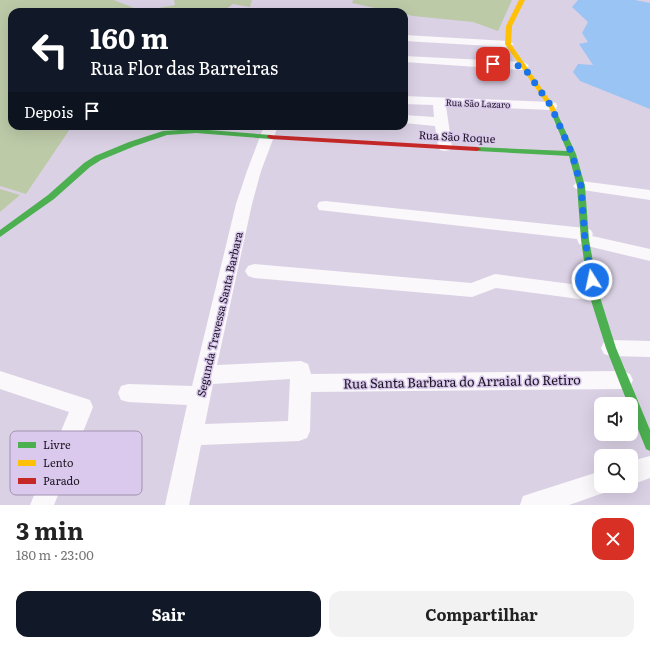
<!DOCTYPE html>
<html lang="pt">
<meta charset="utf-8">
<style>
body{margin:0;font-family:Literata,serif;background:#f2f2f2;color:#222;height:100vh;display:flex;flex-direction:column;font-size:15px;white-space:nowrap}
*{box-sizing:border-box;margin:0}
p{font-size:13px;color:#767676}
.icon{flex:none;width:22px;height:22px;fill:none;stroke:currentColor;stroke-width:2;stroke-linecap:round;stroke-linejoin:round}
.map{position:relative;height:505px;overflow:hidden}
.panel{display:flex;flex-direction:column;background:#fff;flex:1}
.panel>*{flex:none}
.top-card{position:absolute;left:8px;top:8px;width:400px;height:122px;border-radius:12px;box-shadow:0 4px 16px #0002;background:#111827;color:#fff;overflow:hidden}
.buttons{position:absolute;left:594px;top:397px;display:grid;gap:8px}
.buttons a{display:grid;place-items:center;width:44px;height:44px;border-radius:8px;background:#fff;box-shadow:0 4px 16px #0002;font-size:20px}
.pin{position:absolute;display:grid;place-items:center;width:34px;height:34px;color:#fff;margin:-17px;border-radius:8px;box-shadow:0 2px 6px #0006}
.me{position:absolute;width:44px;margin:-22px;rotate:350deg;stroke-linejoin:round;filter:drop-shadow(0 0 3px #0008)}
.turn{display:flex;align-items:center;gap:14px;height:84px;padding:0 16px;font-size:18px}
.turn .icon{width:52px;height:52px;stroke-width:2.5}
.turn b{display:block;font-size:28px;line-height:34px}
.then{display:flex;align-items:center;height:38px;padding:0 16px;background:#0003;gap:8px;font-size:15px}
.round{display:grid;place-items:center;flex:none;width:42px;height:42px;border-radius:12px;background:#f2f2f2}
.head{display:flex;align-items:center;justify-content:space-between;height:68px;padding:0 16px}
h1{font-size:24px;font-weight:700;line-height:30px}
.action{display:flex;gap:8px;margin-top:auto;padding:8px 16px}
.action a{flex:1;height:46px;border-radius:12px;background:#111827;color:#fff;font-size:16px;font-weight:700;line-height:46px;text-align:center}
.action a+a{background:#f2f2f2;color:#222}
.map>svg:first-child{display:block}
</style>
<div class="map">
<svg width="650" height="505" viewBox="0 0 650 505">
<rect width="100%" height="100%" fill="#dbd1e5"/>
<path fill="#bdcaa8" d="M0 0H114L141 11 175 5 174 0H252L250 7 233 4 222 12H12V126H72L26 194 0 186Z
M353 0H512L498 31 473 22 413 16 404 14V12H393L352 3Z
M0 189 20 195 0 212Z"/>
<path fill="#99c4f4" d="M578 0H635L650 3V109L580 81 573 72 578 64 593 65 579 44 588 42 582 33 588 22 572 7Z"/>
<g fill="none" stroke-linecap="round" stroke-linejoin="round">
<path fill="#faf8fb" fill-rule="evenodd" d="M404 35 508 41 514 44 508 47 404 41Z
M404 56 523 62 527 64 529 66 527 68 523 70 404 62Z
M404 96 551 102 556 103 557 106 556 109 551 110 446 106 452 147 450 150 445 151 440 150 438 147 435 126 404 123V115L434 117 433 105 404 104Z
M264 126H278L261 171 252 204 217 365 301 361 308 364 311 374 623 371 630 374 633 380 630 386 623 389 311 392 310 431 307 438 299 441 201 445 189 505H165L187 405 128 402 121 400 118 393 121 386 128 384 192 386 236 204 247 171ZM290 379 288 421 205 424 213 384Z
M581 181 650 190V200L576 189 573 186 576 183Z
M325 201 585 228 591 230 593 234 592 236 650 249V261L579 244 577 239 319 210 317 206 319 202Z
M254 264 471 283 495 274 594 287 600 289 603 294 600 299 594 301 496 288 472 297 254 278 248 276 245 271 248 266Z
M611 340 650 341V357L611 356 604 354 601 348 604 342Z
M0 371 90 400 93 407 54 505H30L69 412 0 389Z
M650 456V478L631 485V461Z
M601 471V486H612L609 491 569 505H520L523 496Z"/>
<path fill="#4caf50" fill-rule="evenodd" d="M555 113 558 115 576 154 585 186 589 240 599 294 616 348 650 430V451L646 449 631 412V404H628L606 348 589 294 581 240 577 186 569 156 477 151 473 149 477 147 567 151 552 115Z
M196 129 271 135 275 137 271 139 196 133 167 135 135 146 101 160 90 167 54 199 0 237V230L48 195 84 163 95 156 129 142 163 131Z"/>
<path fill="#ffc107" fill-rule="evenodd" d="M519 0H525L512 26 511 44 554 106 558 115 557 116H553L548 106 505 44 506 26Z"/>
<path fill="#c62828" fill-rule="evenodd" d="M268 135 477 147 481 149 477 151 271 139 267 137Z"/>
</g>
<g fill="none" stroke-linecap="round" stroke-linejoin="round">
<path stroke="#1a73e8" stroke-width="7" stroke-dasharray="0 12.6" d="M493 64 523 66 551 106 572 154 581 186 585 240 592 280"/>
</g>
<g text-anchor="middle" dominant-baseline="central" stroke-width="3" stroke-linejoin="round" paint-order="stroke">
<g font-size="9" fill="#1a1320" stroke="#dac9ed">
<text transform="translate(478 103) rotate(2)">Rua São Lazaro</text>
</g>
<g font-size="11" fill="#1a1320" stroke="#dac9ed">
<text transform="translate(457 136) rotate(3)">Rua São Roque</text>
<text transform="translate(219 314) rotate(-77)">Segunda Travessa Santa Barbara</text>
</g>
<g font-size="13" fill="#1a1320" stroke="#dac9ed">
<text transform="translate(462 381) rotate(-1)">Rua Santa Barbara do Arraial do Retiro</text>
</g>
</g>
<rect x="10" y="431" width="132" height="64" rx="6" fill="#dac9ed" stroke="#a092b0" stroke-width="1"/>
<rect x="18" y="442" width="18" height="6" fill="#4caf50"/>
<rect x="18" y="460" width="18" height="6" fill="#ffc107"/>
<rect x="18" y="478" width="18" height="6" fill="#c62828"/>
<g font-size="11" fill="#1a1320">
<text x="43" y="449">Livre</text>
<text x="43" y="467">Lento</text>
<text x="43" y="485">Parado</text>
</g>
</svg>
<div class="buttons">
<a><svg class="icon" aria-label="sound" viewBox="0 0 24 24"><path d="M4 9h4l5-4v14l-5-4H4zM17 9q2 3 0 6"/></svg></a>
<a><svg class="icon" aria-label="search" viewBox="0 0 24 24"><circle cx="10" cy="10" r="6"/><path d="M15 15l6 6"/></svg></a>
</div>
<div class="pin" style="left:493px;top:64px;background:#d93025"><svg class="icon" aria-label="arrive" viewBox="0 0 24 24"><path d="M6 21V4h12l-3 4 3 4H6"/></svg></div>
<svg class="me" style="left:592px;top:280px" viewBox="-20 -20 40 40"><circle r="17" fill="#1a73e8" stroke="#fff" stroke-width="3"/><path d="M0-11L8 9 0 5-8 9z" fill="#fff"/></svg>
<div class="top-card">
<div class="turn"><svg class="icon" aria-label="left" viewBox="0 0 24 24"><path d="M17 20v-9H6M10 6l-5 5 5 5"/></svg><div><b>160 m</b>Rua Flor das Barreiras</div></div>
<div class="then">Depois<svg class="icon" aria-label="arrive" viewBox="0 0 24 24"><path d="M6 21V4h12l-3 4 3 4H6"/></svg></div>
</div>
</div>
<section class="panel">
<div class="head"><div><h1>3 min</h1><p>180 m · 23:00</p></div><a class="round" style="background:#d93025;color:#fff"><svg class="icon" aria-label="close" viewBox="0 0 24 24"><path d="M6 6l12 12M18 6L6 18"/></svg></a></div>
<div class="action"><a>Sair</a><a>Compartilhar</a></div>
</section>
